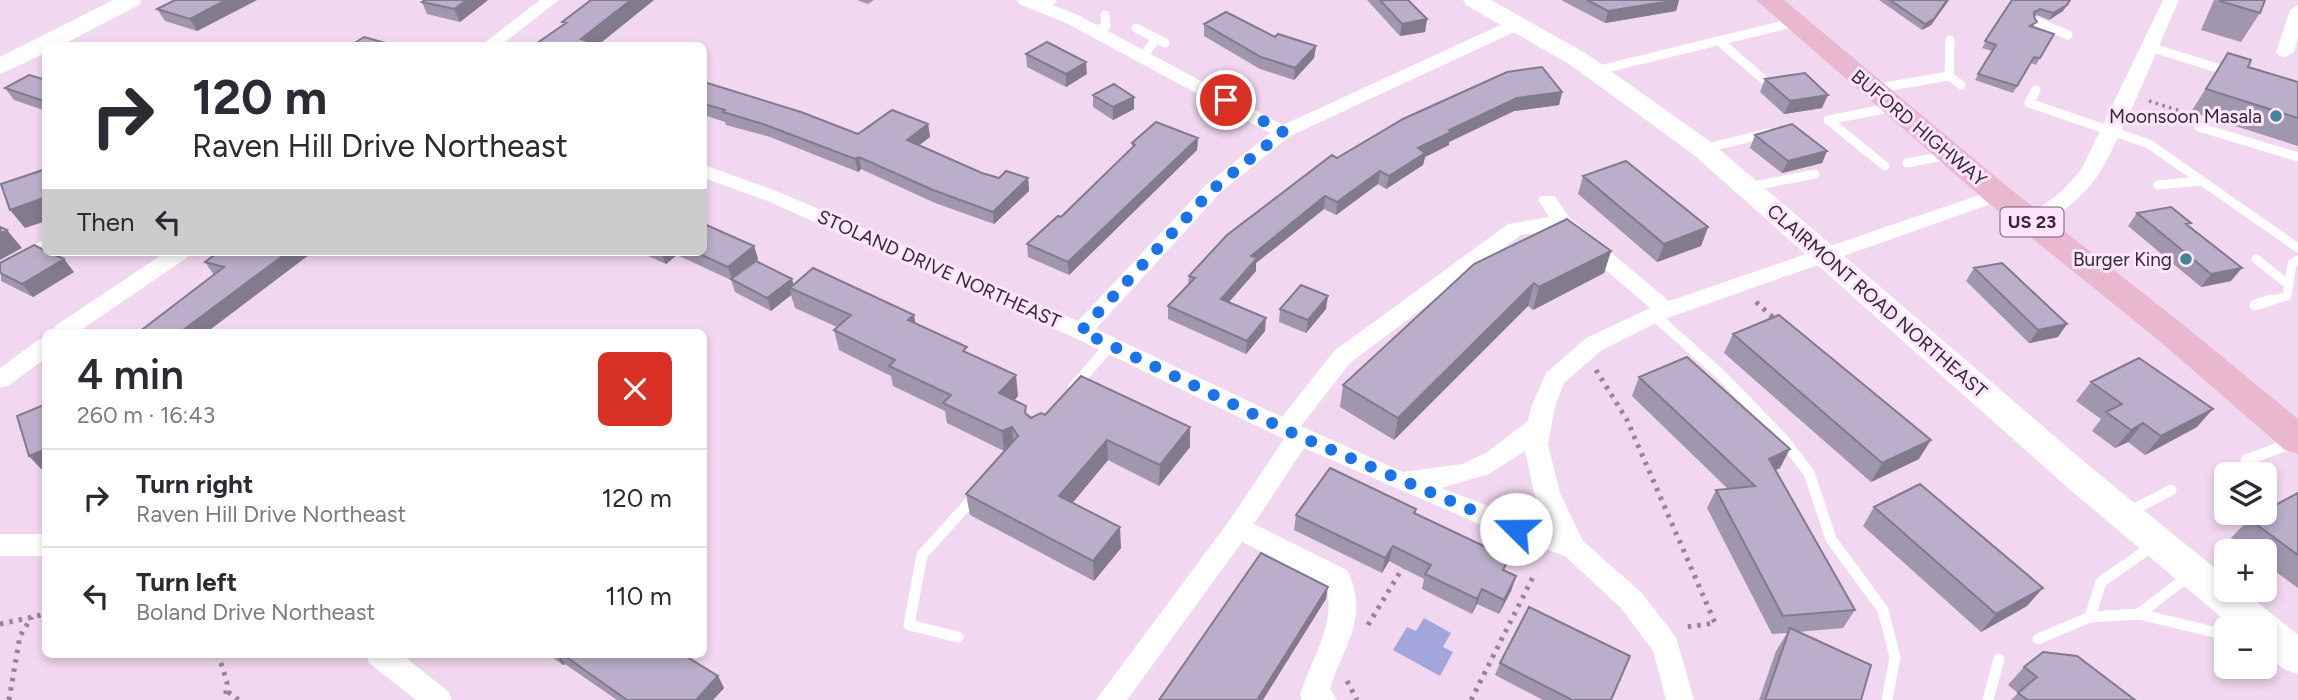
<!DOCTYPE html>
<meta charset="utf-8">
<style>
body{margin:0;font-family:Figtree,sans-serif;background:#f2f2f3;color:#2b2b33;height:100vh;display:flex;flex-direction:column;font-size:26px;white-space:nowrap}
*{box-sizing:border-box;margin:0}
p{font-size:23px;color:#7c7c81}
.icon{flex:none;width:38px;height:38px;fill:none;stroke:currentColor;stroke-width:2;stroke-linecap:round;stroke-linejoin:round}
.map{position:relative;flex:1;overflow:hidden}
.drawer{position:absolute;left:42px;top:329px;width:665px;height:329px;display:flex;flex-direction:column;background:#fff;border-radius:10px;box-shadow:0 4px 10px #0003}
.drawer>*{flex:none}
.banner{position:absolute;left:42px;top:42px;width:665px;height:214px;border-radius:10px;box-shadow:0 4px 10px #0003;background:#fff;color:#2b2b33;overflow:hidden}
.fabs{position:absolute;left:2214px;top:462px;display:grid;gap:14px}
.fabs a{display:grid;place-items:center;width:63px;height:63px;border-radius:10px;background:#fff;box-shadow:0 4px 10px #0003;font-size:35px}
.pin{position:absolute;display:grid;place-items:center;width:60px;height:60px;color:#fff;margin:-30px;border:4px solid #fff;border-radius:50%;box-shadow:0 2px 7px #0007}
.me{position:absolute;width:77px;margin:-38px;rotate:292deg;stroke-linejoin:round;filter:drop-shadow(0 0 5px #0008)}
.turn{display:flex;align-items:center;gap:24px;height:147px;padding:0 35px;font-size:32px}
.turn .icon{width:91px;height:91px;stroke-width:2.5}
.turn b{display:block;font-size:49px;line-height:60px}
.then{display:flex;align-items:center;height:66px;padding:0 35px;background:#0003;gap:14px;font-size:26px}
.round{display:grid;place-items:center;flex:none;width:74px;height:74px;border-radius:10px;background:#f2f2f3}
.summary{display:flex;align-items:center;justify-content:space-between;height:119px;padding:0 35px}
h1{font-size:42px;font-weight:600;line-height:52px}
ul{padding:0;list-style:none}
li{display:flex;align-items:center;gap:21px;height:98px;padding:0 35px;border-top:2px solid #e1e1e2}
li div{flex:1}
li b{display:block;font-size:26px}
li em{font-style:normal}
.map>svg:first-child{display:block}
</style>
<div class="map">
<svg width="2298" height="700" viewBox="0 0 2298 700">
<rect width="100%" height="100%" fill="#f1d7ef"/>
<path fill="#a2a6dd" d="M1424 618 1451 633 1443 647 1453 652 1440 676 1393 650 1407 627 1416 631Z"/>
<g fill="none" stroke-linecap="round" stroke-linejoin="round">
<path stroke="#968595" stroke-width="3.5" stroke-dasharray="2.5 4.5" stroke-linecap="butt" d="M2149 101 2190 114"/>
<path stroke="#968595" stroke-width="5" stroke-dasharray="3.5 6" stroke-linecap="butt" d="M1756 302 1778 322
M1596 370 1627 420 1715 623 1685 627
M0 624 46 614
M1368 625 1405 564
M218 654 227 682 225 700
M1347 681 1357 700
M228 692 239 700
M9 700 20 636 32 617
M1471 700 1535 573"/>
<path stroke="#fff" stroke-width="9" d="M1033 3 1052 0
M2037 22 2068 35
M1136 28 1165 43
M1094 31 1106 26 1105 15
M1719 41 1763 79
M2150 47 2230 72
M1143 56 1156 39
M1595 71 1796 22
M1949 76 1950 40
M1949 76 1961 85
M1873 89 1949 76
M2036 90 2029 103 2149 144 2298 248
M1828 120 1885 166
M1828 120 1894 107
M2199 127 2298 157
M1703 149 1768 133
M1907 163 1949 155
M2158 185 2201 181
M1749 187 1815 174
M2256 259 2289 285
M2265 302 2287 296 2292 264 2298 260"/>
<path stroke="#fff" stroke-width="11" d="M2255 305 2271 300
M1654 315 1722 376 1784 440 1809 473 1831 539 1883 610 1895 657 1887 700
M1073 388 1110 345
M2246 460 2298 441
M2127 513 2171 490
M2154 545 2101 582 2090 617 2139 614 2191 574
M2139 614 2226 635
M958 637 909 625 922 555 977 494
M2038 639 2090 617
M1988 700 1999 659"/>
<path fill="#fff" fill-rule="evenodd" d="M540 0H559L500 46H480Z
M1017 0H1040L1078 15 1283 125 1509 21 1515 20 1523 25 1521 29 1290 136 1220 193 1096 329 1282 417 1334 351 1508 224 1549 217 1538 200 1541 196H1555L1569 217 1669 301 1991 191H2005L2008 195 2005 199 1662 320 1602 350 1564 383 1555 407 1548 444 1560 493 1583 541 1641 592 1676 637 1694 700H1666L1653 651 1621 608 1565 556 1507 536 1304 448 1254 524 1347 570C1371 618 1343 645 1330 689L1337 700H1302L1300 695C1311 657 1337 626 1326 585L1242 542 1127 700H1096L1229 521 1284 439 1073 337 765 200 704 178V165L779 192 1078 321 1206 185 1270 133 1066 23 1019 4ZM1558 229 1650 308 1586 338 1546 373 1531 407 1528 421 1486 453 1462 464 1403 472 1301 426 1350 363 1521 235ZM1525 451 1534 493 1552 530 1441 488 1489 474Z
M2163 0H2179C2154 56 2130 119 2100 172 2090 189 2046 233 2026 228L2023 223 2026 218 2061 192 2081 170Z
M2298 5V38L2294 52 2285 57 2279 56 2276 52 2290 10Z
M46 239V252H51L0 279V263Z
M166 252H192L188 257 78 332H52L55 326Z
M46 338V358L8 386 0 388V368L38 340Z
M0 534H46V556H0Z
M365 654H401L448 691 452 700H416L369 663Z"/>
<path fill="#fff" fill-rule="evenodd" d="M113 0H142L139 5 60 46H46V53L0 74V57Z
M1463 0H1491L1587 54 1712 143 2093 469 2226 577V590H2242L2298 635V674L2284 669 2264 654V628H2234L2069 489 1694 155 1569 64 1466 5Z"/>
<path fill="#e9b7ce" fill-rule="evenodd" d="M1756 0H1784L2009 188 2180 322 2298 419V454L2285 450 2156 338 1987 202Z"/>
</g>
<path fill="#a096ae" d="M257 0 197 31 165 21 157 9Z
M425 0H488L460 22 427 14 422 2Z
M857 0H874L868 4Z
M1367 0H1408L1427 19 1425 32 1400 36Z
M1561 0H1679L1676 11 1605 23Z
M1879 0H1949L1931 25 1922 30Z
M2012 0H2070L2063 11 2049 20 2037 15 2034 17V28L2054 34 2036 65 2031 63 2013 93 1975 80 1992 51 1982 48Z
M2214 0H2265L2260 13 2241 42 2201 30Z
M1204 24 1316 46 1314 58 1294 80 1260 69 1204 36Z
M2228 53 2248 67 2298 82V146L2191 112Z
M1026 54 1087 74 1066 87 1027 67Z
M1765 79 1822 108 1784 114 1760 92Z
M46 80V111L14 100 5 88Z
M704 82 858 134 928 124 930 137 919 145 982 173 999 178H1028L1029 191 994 224 935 203 861 169 858 172 770 137 726 125 725 122 704 115Z
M1562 92 1559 105 1514 111 1449 142V145L1425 157 1423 165 1386 189 1378 184 1336 215 1324 209 1256 263V271L1229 302 1265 331 1246 354 1168 319V306L1188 285 1189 276 1337 158Z
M1093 95 1134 109 1113 120 1093 107Z
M1755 135 1827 151 1822 163 1782 173 1750 148Z
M1198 138 1197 150 1069 275 1028 257 1027 244 1061 217 1132 148V143Z
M1583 176 1708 227 1701 246 1657 262 1578 194Z
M2137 213 2189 226 2231 281 2201 287 2128 226Z
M754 246 758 259 749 266 792 279 793 285 914 315 915 323 968 353 1018 396 1014 400 1031 418 1045 415 1190 447 1159 486 1108 460 1072 503 1121 548 1094 581 970 515 966 494 1004 451 947 423 945 411 893 386 891 376 839 350 834 330 837 327 795 308 791 295 771 311 735 292 731 280 677 255 666 264 639 252H704Z
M1611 251 1604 273 1533 310 1528 306 1394 440 1340 407 1343 385 1474 264Z
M313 252 214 275 205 262Z
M0 263 74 272 33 297 1 281Z
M1974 268 2058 337 2029 343 1966 281Z
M1280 309H1326L1306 333 1279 322Z
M1733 334 1919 459 1871 482 1724 353Z
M1639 377 1780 468 1775 470 1855 610 1843 628 1798 632 1861 700H1759L1776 651 1787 633 1772 634 1707 508 1716 490 1728 489 1632 396Z
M2091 382 2197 427 2145 455 2128 442 2115 448 2092 431 2101 419 2076 401Z
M2298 493V588L2264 563V551H2249L2231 538 2249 519Z
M1874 507 2027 606 1981 632 1863 526Z
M1416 509 1415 513 1505 571 1516 576 1511 591 1499 614 1477 604 1472 614 1422 589 1424 579 1389 561 1382 573 1294 530 1296 515Z
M548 654H682L718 676 724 688 713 700H617L565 664 563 665Z
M1500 663 1611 700H1543L1495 675Z
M2024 667 2135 700H2011L2018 693 2008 685Z"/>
<path fill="#827a8d" d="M226 0H257L197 31 190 19Z
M467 0H488L460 22 454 9Z
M631 0H654L597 46H580L581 39Z
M1679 0 1676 11 1605 23 1608 11Z
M1947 0H1949L1931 25 1922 30 1925 24Z
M2067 5 2063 11 2049 20 2053 13Z
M1427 19 1425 32 1400 36 1402 24Z
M1316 46 1314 58 1294 80 1295 68Z
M1086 62 1087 74 1066 87V74Z
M1562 92 1559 105 1514 111 1449 142V145L1425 157 1423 165 1386 189 1389 176 1418 148 1449 130 1517 98Z
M1828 95 1822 108 1784 114 1790 101Z
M1134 97V109L1113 120V107Z
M928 124 930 137 909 153 907 140Z
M1198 138 1197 150 1069 275 1068 262Z
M1827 151 1822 163 1782 173 1788 161Z
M859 157 861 169 858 172 855 159Z
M1380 171 1378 184 1336 215 1337 202Z
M1028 178 1029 191 994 224 993 212Z
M1325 196 1324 209 1256 263V271L1220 312 1221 299 1251 256Z
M46 197V221L25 228 10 210Z
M1708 227 1701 246 1657 262 1664 244Z
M7 230 22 248 0 260V233Z
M754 246 758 259 732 280 728 267Z
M1611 251 1604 273 1533 310 1539 287Z
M288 252H313L207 332H183L182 331Z
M661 252H676L677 255 666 264Z
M64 259 74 272 33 297 22 284Z
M2242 268 2231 281 2201 287 2211 274Z
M792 279 795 290 790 288 791 295 771 311 767 298Z
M1534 283 1528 306 1394 440 1398 418Z
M1328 296 1326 309 1306 333 1308 320Z
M914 315 917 335 908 320Z
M1266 318 1265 331 1246 354 1247 341Z
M2067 324 2058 337 2029 343 2038 330Z
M1016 375 1018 396 1002 414 999 393Z
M2213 409 2197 427 2145 455 2161 436Z
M2143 423 2128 442 2115 448 2131 430Z
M1012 427 1014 447 1004 451 1002 431Z
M1190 427V447L1159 486 1160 465Z
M1107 440 1108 460 1061 517 1059 496Z
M1931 440 1919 459 1871 482 1882 463Z
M46 449V467L41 469 29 456Z
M1790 449 1780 468 1759 478 1769 459Z
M1120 527 1121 548 1094 581 1093 561Z
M1393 546 1389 561 1382 573 1385 558Z
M1516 576 1511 591 1499 614 1504 600Z
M1328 587 1326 599 1263 700H1257Z
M2043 588 2027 606 1981 632 1996 614Z
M1482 589 1477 604 1472 614 1477 599Z
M556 654H559L565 664 563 665Z
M718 676 724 688 713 700H696Z"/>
<path fill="#baaeca" stroke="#827a8d" stroke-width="2" d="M175 0H226L190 19 157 9Z
M425 0H467L454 9 422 2Z
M591 0H631L581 39 587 41 580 46H533L566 23 562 22Z
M1380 0H1408L1427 19 1402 24Z
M1587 0H1677L1608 11Z
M1890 0H1947L1934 19 1925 24Z
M2012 0H2070L2067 5 2053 13 2040 9 2034 12V17L2037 22 2030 26 2054 34 2040 58 2034 57 2017 86 1978 74 1996 45 1985 41Z
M2220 0H2265L2260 13 2220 1Z
M1226 12 1275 37 1278 34 1316 46 1295 68 1261 57 1204 24Z
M364 37 396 46H350Z
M1047 42 1086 62 1066 74 1026 54Z
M2228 53 2251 60 2248 67 2298 82V118L2206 89Z
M1542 67 1562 92 1517 98 1449 130 1451 132 1418 148 1425 153 1389 176 1380 171 1337 202 1325 196 1251 256 1257 258 1221 299 1266 318 1247 341 1168 306 1195 278 1189 276 1227 235 1332 155 1337 158 1403 119 1507 72Z
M1805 73 1828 95 1790 101 1765 79Z
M29 75 46 80V100L44 101 5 88Z
M704 82 801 112 858 134 892 110 928 124 907 140 982 173 999 178 1006 171 1028 178 993 212 933 190 859 157 855 159 766 125 723 112 725 110 704 104Z
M1114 84 1134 97 1113 107 1093 95Z
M1156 122 1198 138 1068 262 1027 244 1058 216 1061 217 1135 145 1132 143Z
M1792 124 1827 151 1788 161 1755 135Z
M1626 161 1708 227 1664 244 1583 176Z
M46 169V197L10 210 1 184Z
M2171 207 2191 223 2186 224 2242 268 2211 274 2137 213Z
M1567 219 1611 251 1539 287 1534 283 1398 418 1343 385 1474 264Z
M704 224 754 246 728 267 695 252H704Z
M0 227 7 230 0 233Z
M34 245 46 251V252H49L64 259 22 284 0 273V263Z
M218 252H288L182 331 185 332H139L224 267 205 262Z
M756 261 792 279 767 298 731 279Z
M2002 263 2067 324 2038 330 1974 268Z
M813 268 914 315 908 320 967 347 963 351 1016 375 999 393 1026 406 1025 413 1031 418 1041 413 1045 415 1081 376 1190 427 1160 465 1107 440 1059 496 1120 527 1093 561 966 494 1018 436 1012 427 1002 431 943 403 951 395 889 366 895 360 834 330 851 315 790 288Z
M1301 285 1328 296 1308 320 1280 309Z
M1779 315 1931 440 1882 463 1733 334Z
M1687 357 1790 449 1769 459 1855 610 1783 616 1716 490 1755 486 1639 377Z
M2139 358 2213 409 2161 436 2143 423 2131 430 2106 412 2122 404 2091 382Z
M46 404V449L29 456 17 416Z
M1330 468 1416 509 1414 513 1509 558 1503 570 1516 576 1504 600 1482 589 1477 599 1425 574 1431 565 1393 546 1385 558 1296 515Z
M1920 484 2043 588 1996 614 1874 507Z
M2298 493V555L2249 519 2262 513H2264V511Z
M1261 553 1328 587 1257 700H1159Z
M1529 607 1630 656 1611 700H1572L1500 663Z
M1790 628 1871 665 1861 700H1765Z
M2043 652 2077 656 2135 700H2028L2018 693 2037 677 2024 667Z
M562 654H682L718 676 696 700H627Z"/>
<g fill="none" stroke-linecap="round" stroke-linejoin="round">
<path stroke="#1a73e8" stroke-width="12" stroke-dasharray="0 21.6" d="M1226 100 1283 132 1213 189 1081 331 1299 436 1516 529"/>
</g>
<g fill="#418694" stroke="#fee4fd" stroke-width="2.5">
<circle cx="2276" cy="116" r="7"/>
<circle cx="2186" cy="259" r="7"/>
</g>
<g text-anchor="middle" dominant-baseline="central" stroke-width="6" stroke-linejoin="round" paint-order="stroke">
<rect fill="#fee4fd" stroke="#706270" stroke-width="2" x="2000.5" y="207.5" width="63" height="29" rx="5"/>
<g font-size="18" font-weight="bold" fill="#332a33">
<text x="2032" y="222">US 23</text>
</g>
<g font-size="19" fill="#332a33" stroke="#fee4fd" text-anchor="end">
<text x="2262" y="116">Moonsoon Masala</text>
<text x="2172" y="259">Burger King</text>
</g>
<g font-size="19" fill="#332a33" stroke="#fee4fd">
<text transform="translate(1919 128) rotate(40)">BUFORD HIGHWAY</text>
<text transform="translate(939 269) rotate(24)">STOLAND DRIVE NORTHEAST</text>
<text transform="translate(1877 301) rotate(41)">CLAIRMONT ROAD NORTHEAST</text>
</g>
</g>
</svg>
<div class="fabs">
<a><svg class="icon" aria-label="layers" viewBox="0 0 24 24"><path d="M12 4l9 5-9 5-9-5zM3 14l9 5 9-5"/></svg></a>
<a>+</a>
<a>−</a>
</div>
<div class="pin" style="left:1226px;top:100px;background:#d93025"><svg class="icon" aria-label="arrive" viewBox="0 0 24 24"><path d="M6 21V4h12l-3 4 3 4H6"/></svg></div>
<svg class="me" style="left:1516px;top:529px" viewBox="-20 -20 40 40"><circle r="19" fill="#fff"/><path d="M0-13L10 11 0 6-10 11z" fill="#1a73e8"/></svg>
<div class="banner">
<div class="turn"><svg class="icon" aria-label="right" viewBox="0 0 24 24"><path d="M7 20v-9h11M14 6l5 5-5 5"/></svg><div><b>120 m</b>Raven Hill Drive Northeast</div></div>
<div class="then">Then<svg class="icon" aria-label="left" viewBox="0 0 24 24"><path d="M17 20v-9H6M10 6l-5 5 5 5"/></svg></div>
</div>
<section class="drawer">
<div class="summary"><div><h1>4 min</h1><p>260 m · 16:43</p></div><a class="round" style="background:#d93025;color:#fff"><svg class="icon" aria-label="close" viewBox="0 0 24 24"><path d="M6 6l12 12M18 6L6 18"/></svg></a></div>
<ul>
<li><svg class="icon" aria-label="right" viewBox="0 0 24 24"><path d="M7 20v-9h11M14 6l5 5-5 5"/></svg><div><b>Turn right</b><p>Raven Hill Drive Northeast</p></div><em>120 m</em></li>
<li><svg class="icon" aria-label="left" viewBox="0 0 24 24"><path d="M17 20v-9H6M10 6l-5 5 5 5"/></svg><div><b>Turn left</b><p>Boland Drive Northeast</p></div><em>110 m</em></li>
</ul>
</section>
</div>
